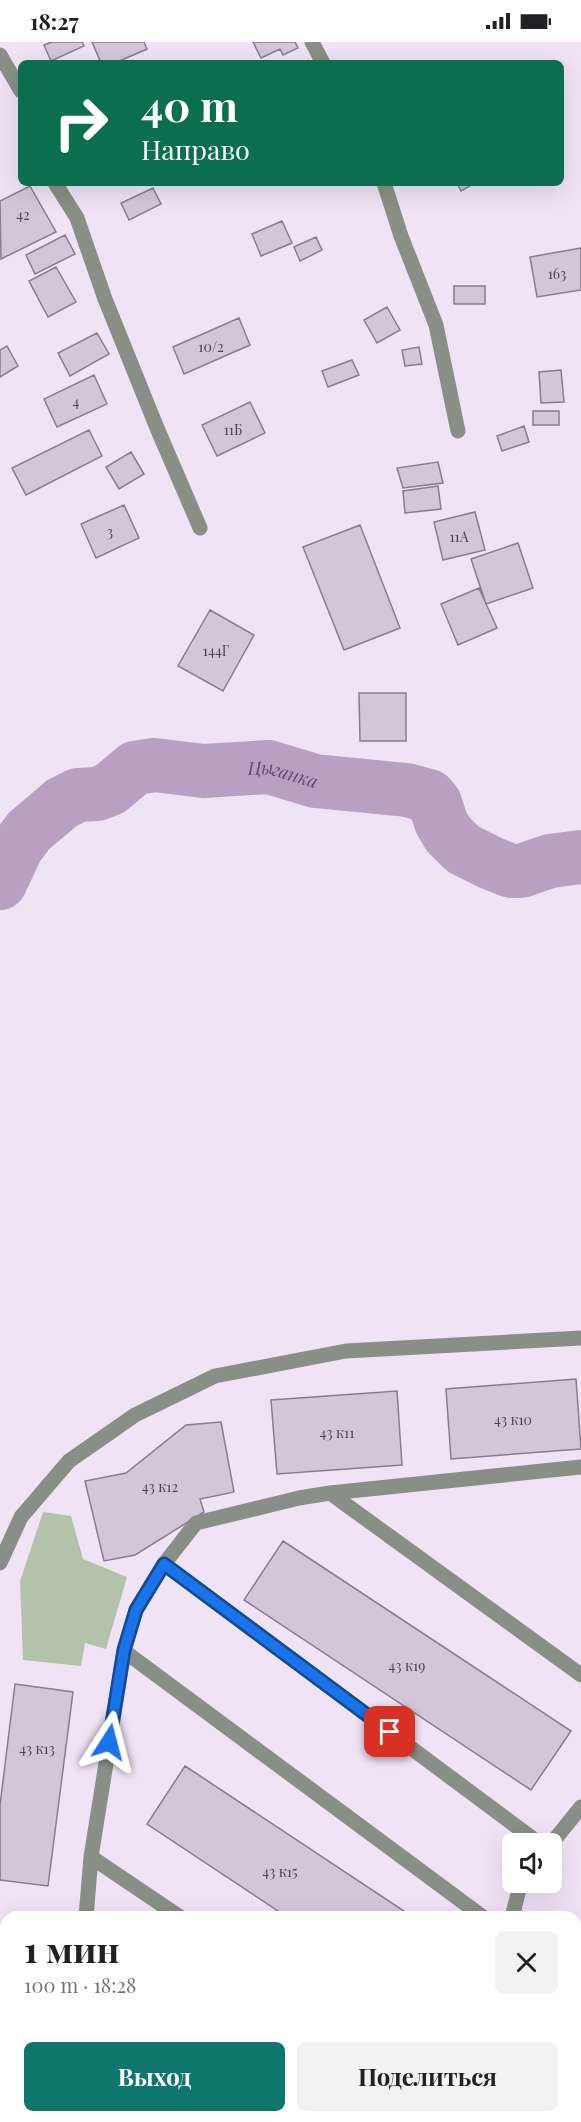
<!DOCTYPE html>
<html lang="ru">
<meta charset="utf-8">
<style>
body{margin:0;font-family:"Playfair Display",serif;background:#f2f2f2;color:#202124;height:100vh;display:flex;flex-direction:column;font-size:22px;white-space:nowrap}
*{box-sizing:border-box;margin:0}
p{font-size:20px;color:#757577}
.icon{flex:none;width:33px;height:33px;fill:none;stroke:currentColor;stroke-width:2;stroke-linecap:round;stroke-linejoin:round}
.map{position:relative;flex:1;overflow:hidden}
.panel{position:absolute;left:0px;top:1869px;width:582px;height:212px;display:flex;flex-direction:column;background:#fff;border-radius:18px 18px 0 0;box-shadow:0 6px 24px #0002}
.panel>*{flex:none}
.banner{position:absolute;left:18px;top:18px;width:546px;height:126px;border-radius:9px;box-shadow:0 6px 24px #0002;background:#0b6e4f;color:#fff;overflow:hidden}
.controls{position:absolute;left:502px;top:1791px;display:grid;gap:12px}
.controls a{display:grid;place-items:center;width:60px;height:60px;border-radius:9px;background:#fff;box-shadow:0 6px 24px #0002;font-size:30px}
.pin{position:absolute;display:grid;place-items:center;width:51px;height:51px;color:#fff;margin:-26px;border-radius:12px;box-shadow:0 3px 9px #0006}
.me{position:absolute;width:66px;margin:-33px;rotate:9deg;stroke-linejoin:round;filter:drop-shadow(0 0 4px #0008)}
.turn{display:flex;align-items:center;gap:21px;height:126px;padding:0 24px;font-size:27px}
.turn .icon{width:78px;height:78px;stroke-width:2.5}
.turn b{display:block;font-size:42px;line-height:51px}
.round{display:grid;place-items:center;flex:none;width:63px;height:63px;border-radius:9px;background:#f2f2f2}
.overview{display:flex;align-items:center;justify-content:space-between;height:102px;padding:0 24px}
h1{font-size:36px;font-weight:700;line-height:45px}
.button{display:flex;gap:12px;margin-top:auto;padding:12px 24px}
.button a{flex:1;height:69px;border-radius:9px;background:#0f766e;color:#fff;font-size:24px;font-weight:700;line-height:69px;text-align:center}
.button a+a{background:#f2f2f2;color:#202124}
.status{display:flex;justify-content:space-between;align-items:center;height:42px;padding:0 30px;background:#fff;direction:ltr}
.status svg{height:16px;fill:currentColor}
.map>svg:first-child{display:block}
</style>
<div class="status"><b>18:27</b><svg viewBox="0 0 49 12"><path d="M0 12V9h3v3zM5 12V6h3v6zM10 12V3h3v9zM15 12V0h3v12zM26 1h20v11H26zM47 4h2v5h-2z"/></svg></div>
<div class="map">
<svg width="581" height="2080" viewBox="0 0 581 2080">
<rect width="100%" height="100%" fill="#f1e3f6"/>
<path fill="#b3c2aa" d="M43 1470 71 1474 83 1517 127 1535 106 1607 85 1601 81 1624 23 1618 20 1539Z"/>
<g fill="none" stroke-linecap="round" stroke-linejoin="round">
<path stroke="#b99fc2" stroke-width="54" id="s1" d="M0 841 17 805 29 789 62 761 78 753 97 752 110 747 135 726 154 723 204 729 269 725 315 739 407 748 429 754 435 761 441 780 448 792 463 807 491 821 511 829H521L550 819 581 815"/>
</g>
<path fill="#d4c6d9" stroke="#897c8e" stroke-width="1.5" d="M52 0H82L84 4 51 19 44 3Z
M92 0H144L147 7 115 21H101Z
M253 0H295L298 6 283 13 280 7 261 16Z
M457 141H475L461 149Z
M30 144 56 190 1 217 0 159Z
M153 146 161 162 129 178 121 161Z
M282 179 292 201 261 214 252 192Z
M65 193 75 212 35 232 26 213Z
M316 195 322 208 300 219 294 205Z
M581 206V248L537 255 530 215Z
M56 225 76 260 48 275 29 239Z
M454 244H485V262H454Z
M387 265 400 288 377 301 364 278Z
M239 276 250 303 184 332 173 305Z
M97 291 109 312 70 334 58 311Z
M7 304 18 324 0 335V308Z
M419 305 422 322 405 324 402 308Z
M352 318 359 333 328 345 322 329Z
M561 328 564 360 541 361 539 330Z
M94 333 107 362 57 385 44 357Z
M250 360 265 391 217 414 202 383Z
M533 369H559V383H533Z
M524 384 529 400 502 409 497 394Z
M89 388 102 414 26 453 12 426Z
M131 410 144 432 119 447 106 425Z
M438 420 443 441 403 446 397 426Z
M438 444 441 467 405 471 403 449Z
M124 463 139 496 96 516 81 482Z
M475 470 485 508 443 518 434 480Z
M360 483 400 586 344 608 303 505Z
M518 501 533 546 486 562 471 517Z
M479 546 497 586 458 603 441 562Z
M210 568 254 593 223 649 178 624Z
M359 651H406V699H360Z
M576 1337 581 1407 451 1417 446 1347Z
M397 1349 402 1423 277 1432 271 1358Z
M221 1380 234 1450 200 1457 204 1470 135 1513 104 1519 85 1439 126 1431 186 1383Z
M283 1499 571 1689 531 1748 244 1558Z
M15 1642 73 1650 48 1844 0 1838V1763Z
M185 1724 413 1875H287L147 1782Z
M0 1903 6 1904V2074H24L23 2080H0Z
M576 1978 581 1979V2080H535L536 2074H576Z
M135 2074H208L207 2080H134Z
M329 2074H406V2080H328Z"/>
<g fill="none" stroke-linecap="round" stroke-linejoin="round">
<path stroke="#898f86" stroke-width="15" d="M312 0 323 21
M0 13 21 49
M55 141 77 176 105 257 157 386 200 486
M384 141 401 194 436 283 458 389
M330 1451 581 1633
M0 1521 21 1475 69 1419 135 1373 215 1334 346 1309 581 1296
M164 1522 540 1802
M124 1609 483 1875
M551 1802 581 1765
M91 1815 180 1875
M86 1875 91 1815 124 1609 136 1568 164 1522 196 1481 299 1456 330 1451 581 1425
M512 1875 521 1840
M67 2080 68 2074
M274 2080 275 2074
M466 2080V2074"/>
</g>
<g fill="none" stroke-linecap="round" stroke-linejoin="round">
<g stroke="#114b97" stroke-width="15">
<path id="route" d="M109 1700 124 1608 136 1568 164 1522 390 1690"/>
</g>
<use href="#route" stroke="#1a73e8" stroke-width="10"/>
</g>
<g text-anchor="middle" dominant-baseline="central" stroke-width="4.5" stroke-linejoin="round" paint-order="stroke">
<g font-size="14" fill="#4c454f">
<text x="23" y="172">42</text>
<text x="557" y="231">163</text>
<text x="211" y="304">10/2</text>
<text x="76" y="359">4</text>
<text x="233" y="387">11Б</text>
<text x="110" y="489">3</text>
<text x="459" y="494">11А</text>
<text x="216" y="608">144Г</text>
<text x="513" y="1377">43 к10</text>
<text x="337" y="1390">43 к11</text>
<text x="160" y="1444">43 к12</text>
<text x="407" y="1623">43 к19</text>
<text x="37" y="1706">43 к13</text>
<text x="280" y="1829">43 к15</text>
</g>
<g font-size="18" font-style="italic" fill="#674373" stroke="#fbf2fe">
<text stroke="none"><textPath href="#s1" startOffset="336">Цыганка</textPath></text>
</g>
</g>
</svg>
<div class="controls">
<a><svg class="icon" aria-label="sound" viewBox="0 0 24 24"><path d="M4 9h4l5-4v14l-5-4H4zM17 9q2 3 0 6"/></svg></a>
</div>
<div class="pin" style="left:390px;top:1690px;background:#d93025"><svg class="icon" aria-label="arrive" viewBox="0 0 24 24"><path d="M6 21V4h12l-3 4 3 4H6"/></svg></div>
<svg class="me" style="left:109px;top:1700px" viewBox="-20 -20 40 40"><path d="M0-17L14 15 0 8-14 15z" fill="#1a73e8" stroke="#fff" stroke-width="4"/></svg>
<div class="banner">
<div class="turn"><svg class="icon" aria-label="right" viewBox="0 0 24 24"><path d="M7 20v-9h11M14 6l5 5-5 5"/></svg><div><b>40 m</b>Направо</div></div>
</div>
<section class="panel">
<div class="overview"><div><h1>1 мин</h1><p>100 m · 18:28</p></div><a class="round"><svg class="icon" aria-label="close" viewBox="0 0 24 24"><path d="M6 6l12 12M18 6L6 18"/></svg></a></div>
<div class="button"><a>Выход</a><a>Поделиться</a></div>
</section>
</div>
